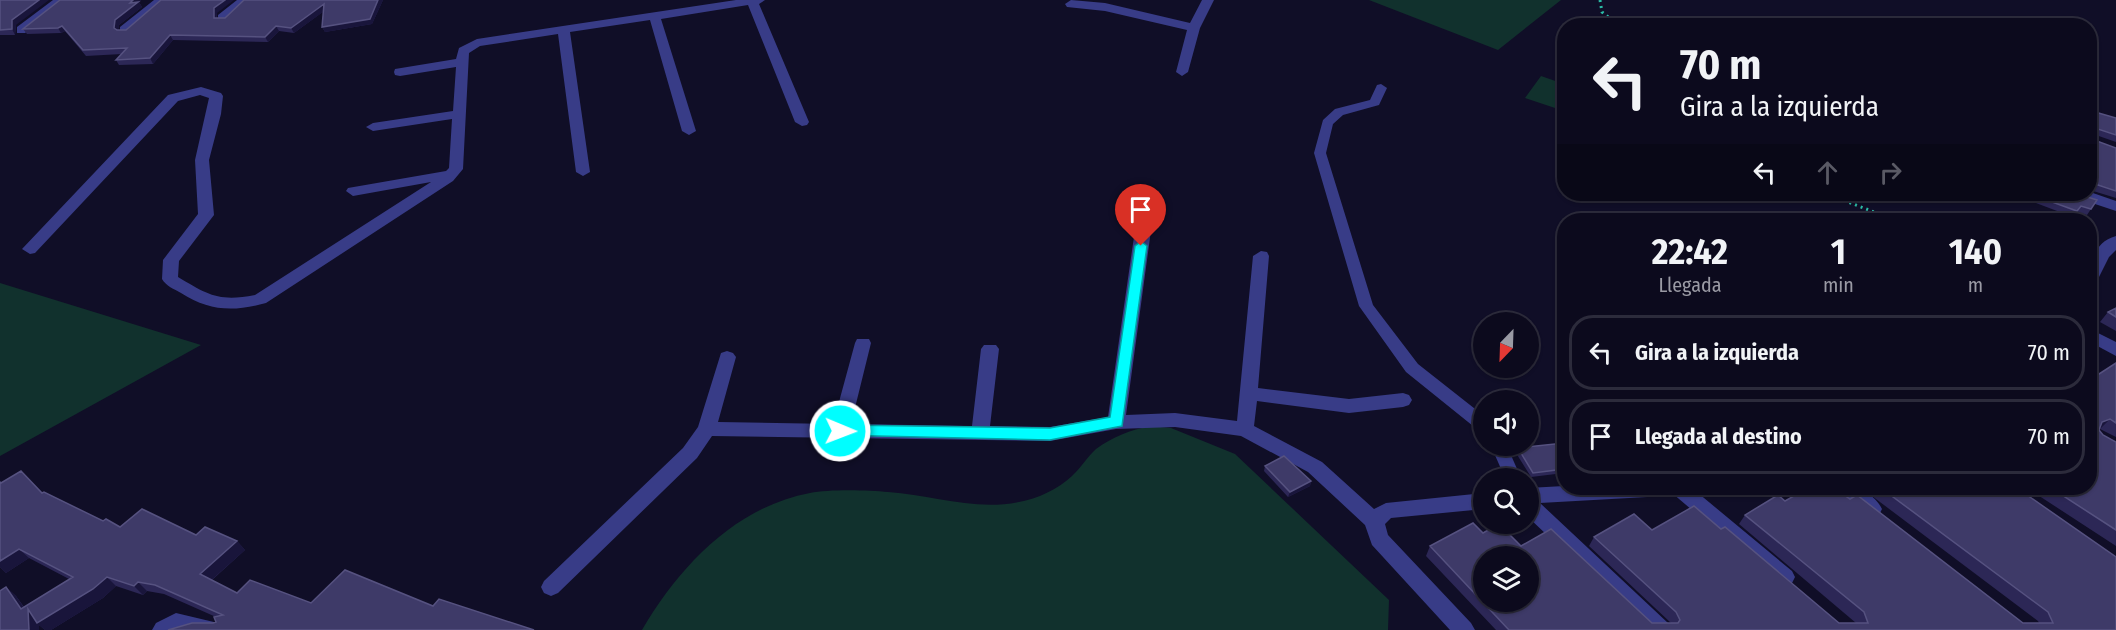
<!DOCTYPE html>
<html lang="es">
<style>
body{margin:0;font-family:"Fira Sans Condensed",sans-serif;background:#1a182a;color:#f1f3f6;height:100vh;display:flex;flex-direction:column;font-size:22px;white-space:nowrap}
*{box-sizing:border-box;margin:0}
p{font-size:20px;color:#9a9aa4}
.icon{flex:none;width:33px;height:33px;fill:none;stroke:currentColor;stroke-width:2;stroke-linecap:round;stroke-linejoin:round}
.map{position:relative;flex:1;overflow:hidden}
.side{position:absolute;left:1557px;top:213px;width:540px;height:282px;display:flex;flex-direction:column;background:#0c0a1d;border-radius:24px;box-shadow:0 2px 4px #0004,0 0 0 2px #2c2b3b}
.side>*{flex:none}
.hud{position:absolute;left:1557px;top:18px;width:540px;height:183px;border-radius:24px;box-shadow:0 2px 4px #0004,0 0 0 2px #2c2b3b;background:#0c0a1d;color:#f1f3f6;overflow:hidden}
.needle{width:39px;rotate:203deg}
.controls{position:absolute;left:1473px;top:312px;display:grid;gap:12px}
.controls a{display:grid;place-items:center;width:66px;height:66px;border-radius:50%;background:#0c0a1d;box-shadow:0 2px 4px #0004,0 0 0 2px #2c2b3b;font-size:30px}
.pin{position:absolute;display:grid;place-items:center;width:51px;height:51px;color:#fff;margin:-62px -26px;border-radius:50% 50% 50% 0;rotate:-45deg;box-shadow:0 0 6px #0007}
.pin .icon{rotate:45deg}
.me{position:absolute;width:66px;margin:-33px;rotate:91deg;stroke-linejoin:round;filter:drop-shadow(0 0 4px #0008)}
.turn{display:flex;align-items:center;gap:21px;height:126px;padding:0 24px;font-size:27px}
.turn .icon{width:78px;height:78px;stroke-width:2.5}
.turn b{display:block;font-size:42px;line-height:51px}
.lanes{display:flex;align-items:center;height:57px;padding:0 24px;background:#0003;justify-content:center;gap:30px;direction:ltr}
.lanes .off{opacity:.35}
.eta{display:flex;justify-content:space-evenly;align-items:center;height:102px;text-align:center}
.eta b{font-size:36px;font-weight:700;line-height:42px}
ul{padding:0;list-style:none}
li{display:flex;align-items:center;gap:18px;height:75px;margin:0 12px 9px;padding:0 12px;border:3px solid #2c2b3b;border-radius:24px}
li div{flex:1}
li b{display:block;font-size:22px}
li em{font-style:normal}
.map>svg:first-child{display:block}
</style>
<div class="map">
<svg width="2116" height="630" viewBox="0 0 2116 630">
<rect width="100%" height="100%" fill="#100e27"/>
<path fill="#11312d" d="M1369 0H1561L1498 50Z
M1541 76 1564 84V111L1525 98Z
M0 283 201 345 0 456Z
M1150 426 1171 428 1235 454 1389 600 1388 630H642C679 567 735 507 810 493 829 489 868 490 888 492 932 495 974 511 1019 502 1037 499 1058 489 1072 476 1081 468 1087 457 1096 449 1112 437 1131 430 1150 426Z"/>
<g fill="none" stroke-linecap="round" stroke-linejoin="round">
<path stroke="#2bbca6" stroke-width="3" stroke-dasharray="2 4" stroke-linecap="butt" d="M1600 0 1602 12 1620 26
M1827 194 1895 220"/>
<path fill="#383c87" fill-rule="evenodd" d="M1381 84 1387 88 1379 105 1343 115 1333 124 1326 153 1373 305 1418 364 1484 416V432L1478 430 1406 372 1359 306 1314 153 1323 120 1335 109 1370 100 1377 85Z
M1491 446H1507L1521 478H1505Z"/>
<path fill="#383c87" fill-rule="evenodd" d="M53 0H66L25 33H17V27Z
M154 0H167L128 33H120V27Z
M237 0H250L226 21H218V15Z
M736 0H765L759 4 809 122 807 125 802 126 795 122 748 5 661 19 696 131 689 135 682 131 650 20 570 32 590 172 583 176 576 172 558 34 480 46 469 53 463 169 453 181 266 303C233 312 209 311 181 293 174 289 166 286 162 279L163 260 198 214 195 160 209 98 200 95 178 101 35 253 30 254 22 249 168 95 201 87 221 93 223 96 221 114 209 160 214 215 179 261 178 277C208 295 219 302 255 295L431 182 353 196 346 191 348 188 446 171 449 168 452 119 373 131 366 127 373 123 453 111 456 67 400 76 395 75 394 72 395 69 456 59 459 48 477 39Z
M1071 0 1105 3 1190 23 1202 0H1214L1200 28 1188 72 1182 76 1176 72 1187 30 1105 11 1067 7 1065 4Z
M2090 192 2116 201V211L2074 197 2072 194Z
M1144 218 1152 223 1126 415 1175 413 1237 421 1253 256 1261 251 1267 252 1269 256 1258 388 1349 399 1403 393 1409 395 1412 400 1409 405 1403 407 1349 413 1257 401 1254 426 1322 462 1374 509 1386 503 1484 493V509L1391 518 1385 524 1388 535 1471 623 1475 630H1450L1372 545 1365 525 1308 472 1241 436 1175 427 1116 429 1050 441 712 436 697 458 558 593 551 596 544 593 541 587 544 581 683 448 698 427 721 353 727 351 733 353 736 357 718 422 833 424 855 343 857 339H869L871 343 851 424 972 426 981 349 984 345H996L999 349 990 426 1050 427 1108 417 1136 223Z
M2116 236V250L2109 257 2096 283 2090 284C2090 264 2093 242 2116 236Z
M2090 329 2116 342V356L2090 342Z
M1564 486 1692 488 1792 571 1795 577 1792 583 1785 586 1778 583 1672 493 1665 496 1540 503 1668 623 1672 630H1647L1528 517V488Z
M1835 488C1854 486 1873 491 1882 509L1879 515C1865 519 1842 501 1835 488Z
M176 613 218 623 222 630H152L156 623Z"/>
</g>
<path fill="#2c2756" d="M0 0 16 25 15 35H0Z
M60 0H141L139 2 142 7 119 25 118 30H126L217 13V18H225L244 0H383L372 24 325 32 322 27 324 11 294 33 279 31 268 42 173 40 153 64 119 65 116 60 122 54 86 56 65 31 61 33 27 34 23 29Z
M2095 112 2116 118V142L2093 134 2094 140 2116 148V198L2090 190V115L2092 116Z
M2026 194H2078L2091 209 2087 215 2077 212 2073 217 2023 198Z
M2116 308V331L2100 322 2108 312Z
M2116 363V437L2100 429 2099 430 2103 435 2116 442V546L2027 488H2090L2096 376Z
M1564 443V473L1531 477 1516 453 1518 448Z
M1265 466 1311 481 1310 486 1288 497 1264 471Z
M0 482 42 493 103 521 120 527 196 535 237 541 245 550 212 580 237 593 311 603 433 606 534 630 213 623 216 622V617L164 594 147 591 143 595 116 586 103 598 51 630H45L39 625V630H0L6 587 16 596 24 607 69 579 29 558 6 573 0 567Z
M1872 488H2004L2116 630H1496L1426 556 1430 546 1483 533 1521 546 1652 623H1671L1589 546 1594 537 1652 530 1721 529 1839 623H1856L1739 524 1745 515 1785 501 1850 499 2023 623H2039L2038 621 1868 493Z"/>
<path fill="#19153b" d="M39 0H49L16 25 15 35 12 29V20Z
M133 0H141L139 2 142 7 119 25 118 33 114 28 115 20Z
M225 0H234L217 13 216 23 214 18V8Z
M378 0H383L372 24 325 32 322 27Z
M324 4 327 9 294 33 291 28Z
M62 26 65 31 61 33 58 28Z
M276 26 279 31 268 42 265 37Z
M170 35 173 40 153 64 150 58Z
M2110 419 2100 429 2093 432 2102 422Z
M1311 481 1310 486 1288 497 1290 492Z
M237 541 245 550 208 583 200 574Z
M19 549 29 558 6 573 0 567V561Z
M107 577 116 586 103 598 51 630H45L39 625V630H29L21 609 6 587 16 596 28 614V609Z
M138 582 147 591 143 595 134 586Z"/>
<path fill="#3e3a68" stroke="#565280" stroke-width="1.5" fill-rule="evenodd" d="M0 0H39L12 20V29L0 30Z
M60 0H133L130 3 138 2 115 20 114 28 117 30H126L161 0H225L214 8V18H225L244 0H378L370 19 322 27 324 4 291 28 276 26 265 37 170 35 150 58 116 60 127 48 83 50 62 26 58 28 23 29Z
M2095 112 2116 118V135L2095 128 2092 130 2094 140 2116 148V191L2095 184 2090 185V115L2093 116Z
M2030 194H2078L2097 200 2091 209 2081 206 2077 211Z
M2116 308V317L2108 312Z
M2116 363V423L2110 419 2102 422 2099 430 2103 435 2116 442V530L2051 488H2090V372L2096 376Z
M1564 443V469L1533 473 1518 448Z
M1284 456 1311 481 1290 492 1265 466Z
M21 471 42 493 44 492 103 521 106 519 120 527 142 509 196 535 205 527 237 541 200 574 237 593 250 580 311 603 345 570 433 606 439 599 534 630H168L192 623H213L216 622 214 617 223 615 155 585 138 582 134 586 107 577 93 589 37 623 28 609 29 630H0V591L6 587 21 609 73 577 19 549 0 561V482L1 483Z
M1808 488H1834L1850 499 1857 495 2023 623H2053L2048 612 1881 488H2004L2011 492 2017 488 2116 557V630H1509L1430 546 1473 523 1483 533 1499 524 1521 546 1551 529 1652 623H1678L1680 620 1676 612 1594 537 1634 514 1652 530 1694 506 1721 529 1725 527 1839 623H1868L1864 612 1745 515 1778 495 1785 501ZM1484 556H1528V602H1484Z"/>
<path fill="#00feff" stroke="#00a5a6" stroke-width="1.5" d="M1141 241 1147 246 1122 426 1050 440 834 435 832 431 834 427 840 425 1050 428 1110 417 1135 246Z"/>
</svg>
<div class="controls">
<a><svg class="needle" viewBox="-14 -14 28 28"><path d="M0-13l5 13h-10z" fill="#e53935"/><path d="M0 13l5-13h-10z" fill="#9a9aa4"/></svg></a>
<a><svg class="icon" aria-label="sound" viewBox="0 0 24 24"><path d="M4 9h4l5-4v14l-5-4H4zM17 9q2 3 0 6"/></svg></a>
<a><svg class="icon" aria-label="search" viewBox="0 0 24 24"><circle cx="10" cy="10" r="6"/><path d="M15 15l6 6"/></svg></a>
<a><svg class="icon" aria-label="layers" viewBox="0 0 24 24"><path d="M12 4l9 5-9 5-9-5zM3 14l9 5 9-5"/></svg></a>
</div>
<div class="pin" style="left:1141px;top:246px;background:#d93025"><svg class="icon" aria-label="arrive" viewBox="0 0 24 24"><path d="M6 21V4h12l-3 4 3 4H6"/></svg></div>
<svg class="me" style="left:840px;top:431px" viewBox="-20 -20 40 40"><circle r="17" fill="#00feff" stroke="#fff" stroke-width="3"/><path d="M0-11L8 9 0 5-8 9z" fill="#fff"/></svg>
<div class="hud">
<div class="turn"><svg class="icon" aria-label="left" viewBox="0 0 24 24"><path d="M17 20v-9H6M10 6l-5 5 5 5"/></svg><div><b>70 m</b>Gira a la izquierda</div></div>
<div class="lanes"><svg class="icon" aria-label="left" viewBox="0 0 24 24"><path d="M17 20v-9H6M10 6l-5 5 5 5"/></svg><svg class="icon off" aria-label="ahead" viewBox="0 0 24 24"><path d="M12 20V5M6 11l6-6 6 6"/></svg><svg class="icon off" aria-label="right" viewBox="0 0 24 24"><path d="M7 20v-9h11M14 6l5 5-5 5"/></svg></div>
</div>
<section class="side">
<div class="eta">
<div><b>22:42</b><p>Llegada</p></div>
<div><b>1</b><p>min</p></div>
<div><b>140</b><p>m</p></div>
</div>
<ul>
<li><svg class="icon" aria-label="left" viewBox="0 0 24 24"><path d="M17 20v-9H6M10 6l-5 5 5 5"/></svg><div><b>Gira a la izquierda</b></div><em>70 m</em></li>
<li><svg class="icon" aria-label="arrive" viewBox="0 0 24 24"><path d="M6 21V4h12l-3 4 3 4H6"/></svg><div><b>Llegada al destino</b></div><em>70 m</em></li>
</ul>
</section>
</div>
